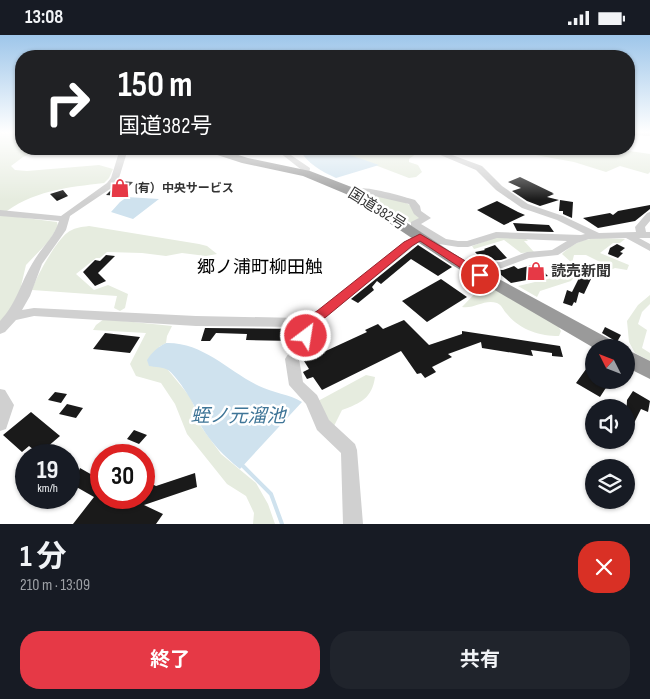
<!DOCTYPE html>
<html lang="ja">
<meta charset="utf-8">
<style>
body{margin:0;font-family:"Sofia Sans Condensed","Noto Sans JP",sans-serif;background:#20242c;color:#f1f3f6;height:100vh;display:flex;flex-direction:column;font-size:19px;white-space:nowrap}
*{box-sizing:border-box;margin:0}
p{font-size:16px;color:#9ea1a6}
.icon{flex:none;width:28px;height:28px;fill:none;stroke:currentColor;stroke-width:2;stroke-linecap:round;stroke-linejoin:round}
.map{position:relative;height:489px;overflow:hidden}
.side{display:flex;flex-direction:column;background:#171b24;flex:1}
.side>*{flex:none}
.banner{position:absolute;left:15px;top:15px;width:620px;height:105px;border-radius:20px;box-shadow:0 1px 4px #0004;background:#202124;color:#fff;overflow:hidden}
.needle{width:32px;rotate:312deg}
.fabs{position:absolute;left:585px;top:304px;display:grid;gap:10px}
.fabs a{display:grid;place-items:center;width:50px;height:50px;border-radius:50%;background:#171b24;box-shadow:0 1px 4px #0004;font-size:25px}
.speed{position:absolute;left:15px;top:409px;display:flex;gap:10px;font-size:25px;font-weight:700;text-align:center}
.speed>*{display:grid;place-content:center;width:65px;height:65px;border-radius:50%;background:#171b24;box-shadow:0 1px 4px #0004;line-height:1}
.speed small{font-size:12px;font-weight:400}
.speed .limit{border:8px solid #d22;background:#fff;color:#111}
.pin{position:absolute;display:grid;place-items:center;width:42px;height:42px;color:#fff;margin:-21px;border:2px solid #fff;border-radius:50%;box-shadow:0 1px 5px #0007}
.me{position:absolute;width:55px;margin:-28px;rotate:31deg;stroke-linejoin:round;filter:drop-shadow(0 0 4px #0008)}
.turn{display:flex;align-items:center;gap:18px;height:105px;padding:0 20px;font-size:22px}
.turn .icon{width:65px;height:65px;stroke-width:2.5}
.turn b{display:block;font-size:35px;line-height:42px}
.round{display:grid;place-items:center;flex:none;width:52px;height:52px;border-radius:20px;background:#20242c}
.overview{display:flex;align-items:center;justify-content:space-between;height:85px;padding:0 20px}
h1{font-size:30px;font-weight:700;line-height:38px}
.action{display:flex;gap:10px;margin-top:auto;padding:10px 20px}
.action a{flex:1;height:58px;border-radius:20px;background:#e63946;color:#fff;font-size:20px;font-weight:700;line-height:58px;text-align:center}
.action a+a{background:#20242c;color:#f1f3f6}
.status{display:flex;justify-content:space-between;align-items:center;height:35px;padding:0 25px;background:#171b24;direction:ltr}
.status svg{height:14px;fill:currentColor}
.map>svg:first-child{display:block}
</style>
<div class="status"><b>13:08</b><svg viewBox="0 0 49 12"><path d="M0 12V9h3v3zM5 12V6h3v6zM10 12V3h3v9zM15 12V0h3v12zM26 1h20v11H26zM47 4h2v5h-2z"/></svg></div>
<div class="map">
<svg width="650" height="489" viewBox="0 0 650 489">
<rect width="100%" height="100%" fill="#fff"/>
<path fill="#e6ecdf" d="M0 97H21V114H53L37 116 23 122 11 131 15 135 27 136 99 130 113 134 109 143 104 148C69 152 30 156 2 180L57 187 58 191 49 206 26 230 18 264 0 288Z
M333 114H419L430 116 427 120 417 118 409 124V127L418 130 422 137 416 142 409 143Z
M502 114H616L650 119V137L648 139 620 131 606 137 574 127Z
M360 157 404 167 410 170 422 183 411 188Z
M89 191 199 209 207 211 217 219 206 221 182 218 166 221 142 218 107 217 100 223H96L76 239 94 255 108 250 128 259 125 273 120 276 114 273 117 261 32 255C36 242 56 206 67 198 73 193 81 192 89 191Z
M497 202 525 203 528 206H524L534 217 521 218 504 205 474 214 472 211Z
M601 203 625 204 620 208H613L600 218 629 230 627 235 615 233 608 236 602 233V228L586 220H574L572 228 562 219C575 207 583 204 601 203Z
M573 238 576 240 571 246 540 256 537 262 518 251Z
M482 247 558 291 561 296 559 301C540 301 520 295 507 279 503 275 502 270 497 268 484 264 475 274 462 272L480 253 479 249Z
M650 260V269L642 277 638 289 647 295 642 313 650 318V326L635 318 629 307 627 286 638 270Z
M104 284 172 291 167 301 166 308 159 312 168 335 191 363 195 374V382L202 393 221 419 256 448 268 469 275 489H253L254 478 246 461 227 449 187 399 175 369 161 348 136 341 130 329 146 298 93 295 96 290Z
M366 340 375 342C372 363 361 368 342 375L334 391 329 390 318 366Z"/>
<path fill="#cfe2ee" d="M299 114H333L379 130 336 143C321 136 308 129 299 114Z
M127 162 159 164 133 184 111 177 120 167Z
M166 308C203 307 228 336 259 351 273 358 289 359 302 367L240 434C224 421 212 409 201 391 197 384 197 380 195 373 193 366 175 339 168 335 163 332 155 332 149 331L147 325C152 317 158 312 166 308Z"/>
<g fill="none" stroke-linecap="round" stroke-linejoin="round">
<path stroke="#cfe2ee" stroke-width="4" d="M243 431 271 459 282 489"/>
</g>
<path fill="#1a1a1a" d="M520 142 553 158H552L554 159 547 162 559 165 540 171 527 166 512 156 521 153 508 147Z
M120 146 133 147 120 161 106 160Z
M63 155 68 161 57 166 50 159Z
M560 165 573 167 572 183 563 179V176H559Z
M497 166 518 177 525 180 504 190 477 175Z
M650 170V174L635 186 598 193 583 183 610 178 613 180 618 176Z
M513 188 549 190 554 197 517 196Z
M617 209 625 213 620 217 623 218 618 223 608 219 610 213Z
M418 210 452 232 438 241 411 224 381 249 377 246 372 252 374 255 358 268 351 264Z
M495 210 507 223 501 225 483 226 475 217 485 215 484 214Z
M106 220 115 221 98 238 106 246 95 251 83 237 95 225 100 226Z
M532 230 538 231 548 241 511 248 495 235H503L514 231 518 234Z
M581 239 591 244 584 259 579 257 576 268 574 267 572 271 563 268 567 255 572 257Z
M441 244 467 262 427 287 402 266Z
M404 285 429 310 462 299V296L560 311 563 322 552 321V318L531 315 533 321 482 313 481 307 448 319 452 322 432 332 436 337 425 343 421 338 417 339 401 316 322 355 313 342 307 344 304 339 303 337 309 334 304 326 367 297 365 295 378 289 383 294Z
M605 292 621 300 617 307 602 298Z
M205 293 300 294 293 306 246 305 247 299 216 298 210 306H201Z
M105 298 140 302 130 318 93 314Z
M594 323V345H611L600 362 576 348Z
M633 356 650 366 648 377 641 374 633 390 626 385 627 365Z
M55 357 67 359 61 368 48 365Z
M67 369 83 373 76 383 59 379Z
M31 377 60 401 39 419 29 411 22 417 3 400Z
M134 395 147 400 139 409 127 404Z
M80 433 101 445V462H144V445L156 451 195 438 197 452 144 470 163 479 156 489H73L94 462 73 450Z"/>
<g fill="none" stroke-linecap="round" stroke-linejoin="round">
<path fill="#d0d0d0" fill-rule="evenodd" d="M629 97H650V101L629 100Z
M120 114H128L119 143 113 152 70 181 66 195 42 229 30 261 22 275 34 273 196 281 300 283 318 276 404 207 420 199 425 202 326 282 316 288 313 301 299 324 303 347 317 360 329 385 355 409 357 415 363 489H343L341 418 317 395 306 369 289 350 285 324 300 300 302 292 196 291 34 281 16 285 5 297 0 299V286C17 268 20 249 32 229 40 214 54 203 59 186L0 181V175L61 181 107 148 111 143Z
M275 114H282L310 133 309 140H303V136Z
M426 114H436L482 131 502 151 528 169 563 181 599 198 636 197 635 192 647 178 650 177V186L645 192 646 197H650V203H639L650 209V216L626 203 589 204 577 208 558 220 529 223 502 233H461L460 231 465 228 501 227 527 217 552 215 567 206 497 203 468 212H458L439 209 411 191V187L419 183 414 179 409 169 361 158 350 159 346 156C358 147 400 161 415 165L420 171 421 176 431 183 421 189 446 204 458 206H467L496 197 581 200 585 199 557 185 522 173 496 155 476 135Z
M0 354 5 355 14 370 6 394 0 396Z"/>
<path fill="#9a9a9a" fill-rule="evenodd" d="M204 114H219L248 123 310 136 354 153 462 224 615 307 618 312 594 313 452 230 346 159 303 141 242 128 205 116Z
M626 314 650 326V344L626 332Z"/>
</g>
<linearGradient id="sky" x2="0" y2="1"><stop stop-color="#9ec6ea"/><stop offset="0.59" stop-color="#fff"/><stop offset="1" stop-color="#fff" stop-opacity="0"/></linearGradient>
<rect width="650" height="165" fill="url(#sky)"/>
<path fill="#e63946" stroke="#96252e" d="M420 199 484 237 486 240 484 243H476L420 206 412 211 326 282 316 288 311 305H301L299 301 306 282 317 276 404 207Z"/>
<defs>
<g id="shop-bare" transform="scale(1.5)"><path d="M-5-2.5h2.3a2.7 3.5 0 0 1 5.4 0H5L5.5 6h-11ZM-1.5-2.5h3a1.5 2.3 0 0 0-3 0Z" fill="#e63946" stroke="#fff" stroke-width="2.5" paint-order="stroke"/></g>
</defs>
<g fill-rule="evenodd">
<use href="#shop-bare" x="120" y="153"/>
<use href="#shop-bare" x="536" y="236"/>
</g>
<g text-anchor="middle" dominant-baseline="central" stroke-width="5" stroke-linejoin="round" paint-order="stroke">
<g font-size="12" font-weight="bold" fill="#333" stroke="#fff" text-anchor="start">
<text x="135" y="153">(有）中央サービス</text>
</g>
<g font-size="15" fill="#333" stroke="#fff">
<text transform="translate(377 174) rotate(32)">国道382号</text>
</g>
<g font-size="15" font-weight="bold" fill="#333" stroke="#fff" text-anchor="start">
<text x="551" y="236">読売新聞</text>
</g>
<g font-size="18" fill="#000" stroke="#fff">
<text x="260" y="232">郷ノ浦町柳田触</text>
</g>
<g font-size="19" font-style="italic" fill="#3f7597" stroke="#fff">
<text x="238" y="381">蛭ノ元溜池</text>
</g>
</g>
</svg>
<div class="fabs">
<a><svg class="needle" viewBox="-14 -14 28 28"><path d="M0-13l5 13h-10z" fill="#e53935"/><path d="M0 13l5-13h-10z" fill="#9ea1a6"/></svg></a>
<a><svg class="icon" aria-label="sound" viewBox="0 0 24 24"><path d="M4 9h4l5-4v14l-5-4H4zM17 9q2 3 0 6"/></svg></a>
<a><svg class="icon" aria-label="layers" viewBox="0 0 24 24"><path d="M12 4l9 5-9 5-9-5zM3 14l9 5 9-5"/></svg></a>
</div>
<div class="speed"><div>19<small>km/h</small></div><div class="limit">30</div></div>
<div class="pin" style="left:480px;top:240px;background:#d93025"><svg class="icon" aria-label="arrive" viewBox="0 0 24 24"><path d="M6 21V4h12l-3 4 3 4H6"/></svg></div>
<svg class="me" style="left:306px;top:301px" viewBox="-20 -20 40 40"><circle r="17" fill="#e63946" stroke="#fff" stroke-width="3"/><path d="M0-11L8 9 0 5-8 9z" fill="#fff"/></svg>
<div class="banner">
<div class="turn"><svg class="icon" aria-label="right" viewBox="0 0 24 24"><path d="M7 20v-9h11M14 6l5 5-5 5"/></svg><div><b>150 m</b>国道382号</div></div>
</div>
</div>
<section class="side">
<div class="overview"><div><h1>1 分</h1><p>210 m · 13:09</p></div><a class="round" style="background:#d93025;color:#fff"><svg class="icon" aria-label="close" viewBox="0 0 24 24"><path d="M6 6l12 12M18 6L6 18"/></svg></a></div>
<div class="action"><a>終了</a><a>共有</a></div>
</section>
